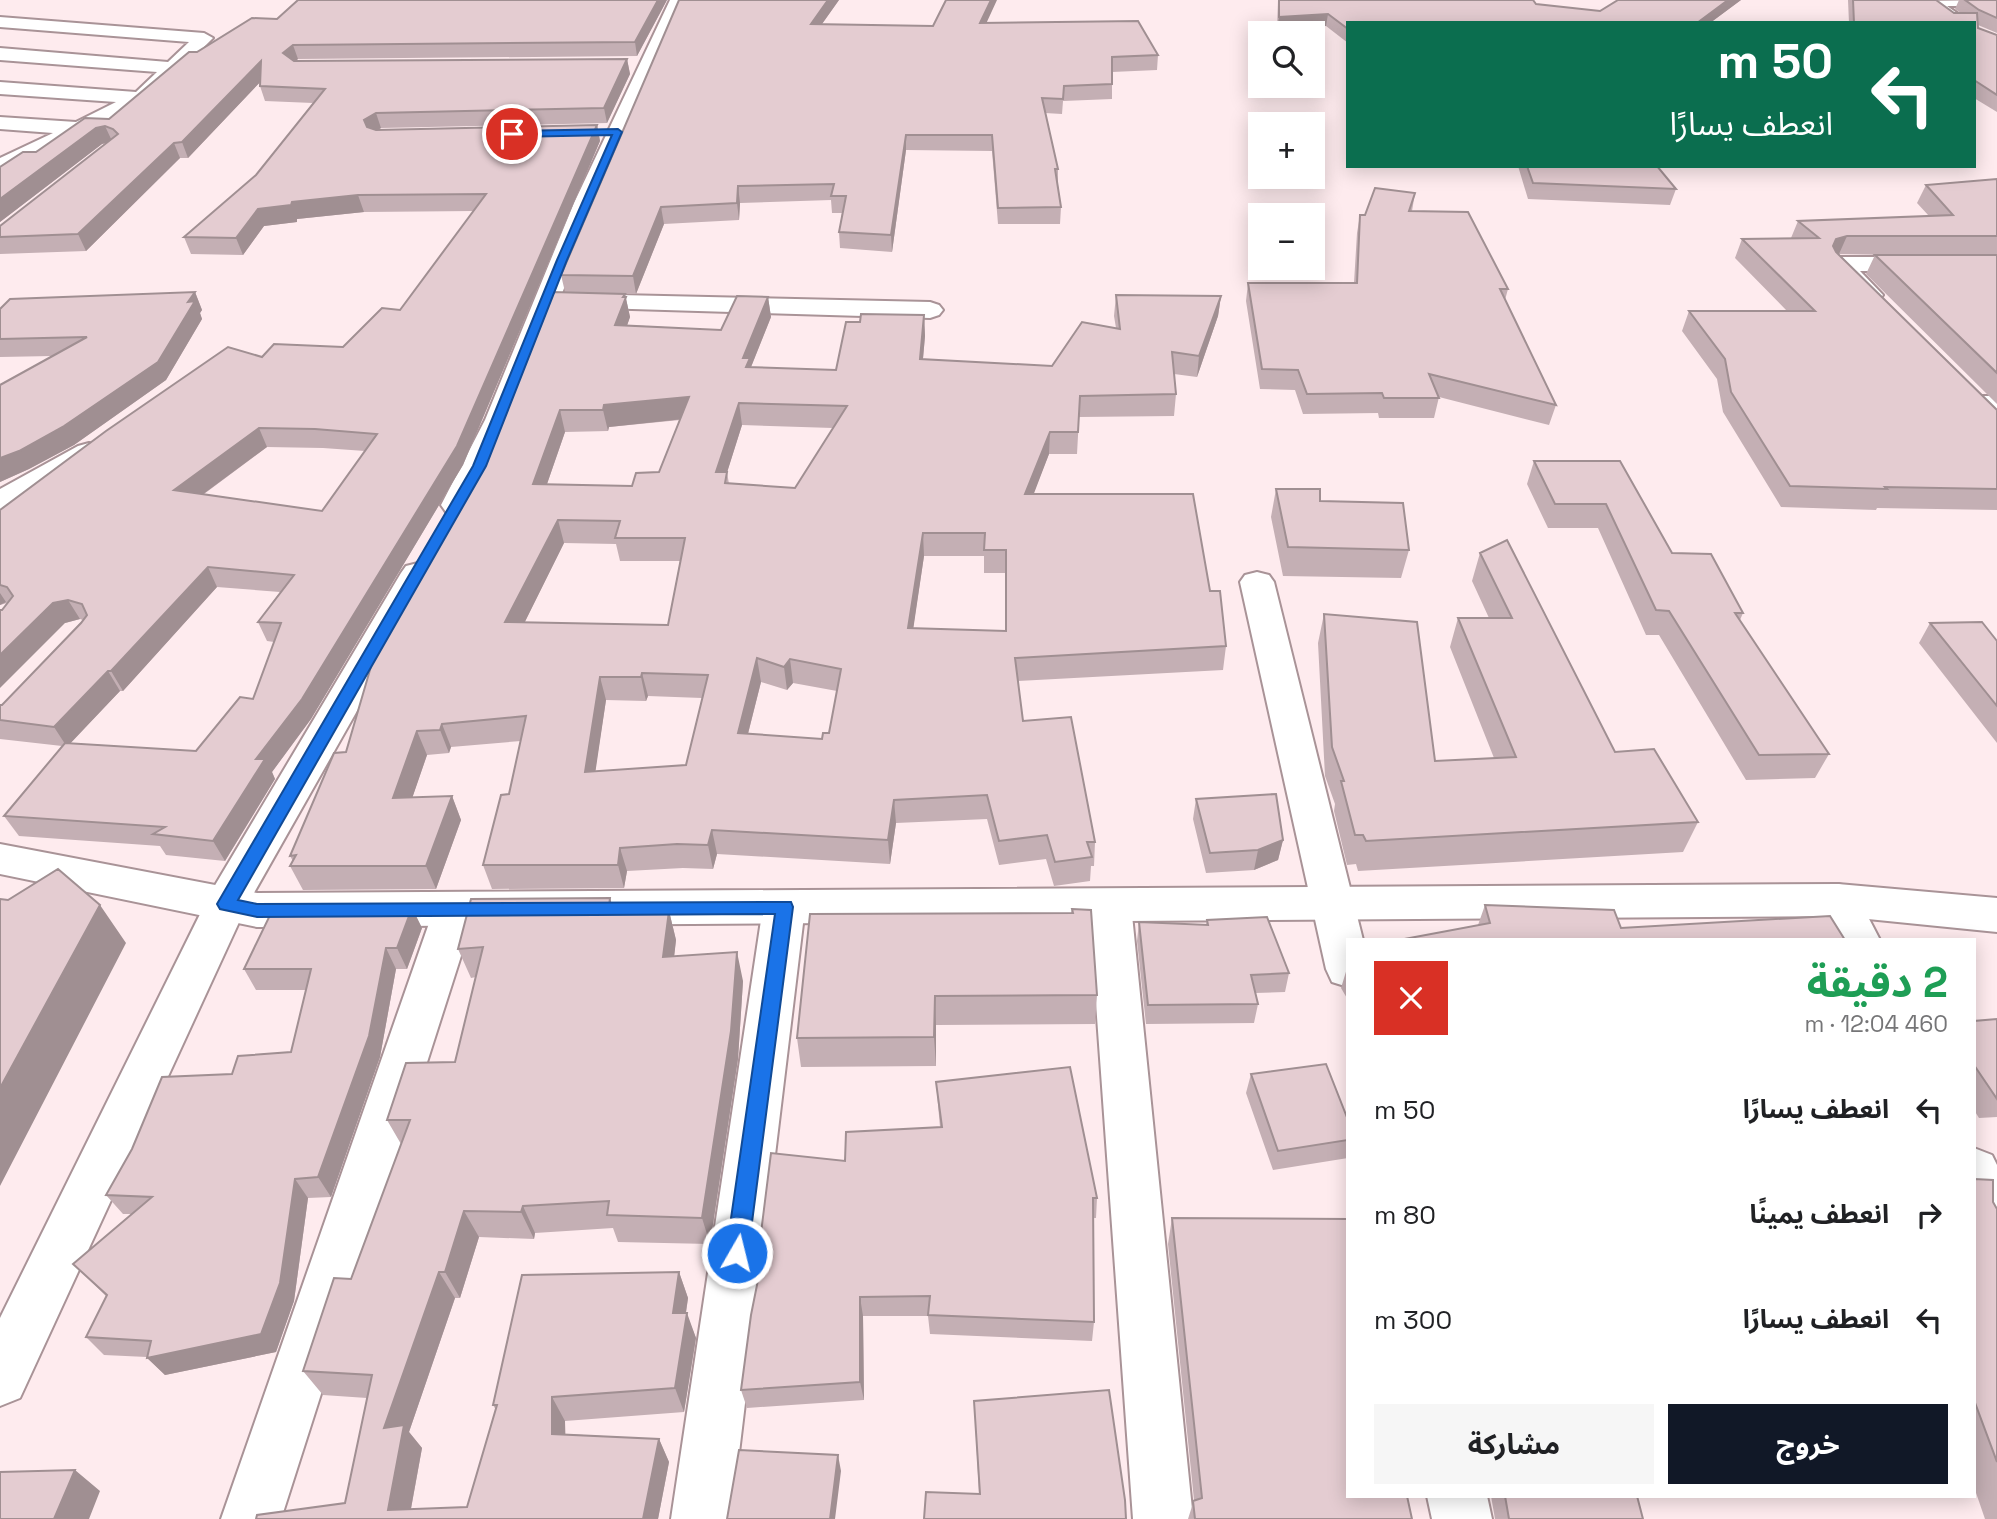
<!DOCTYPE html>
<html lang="ar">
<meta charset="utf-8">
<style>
:root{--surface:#fff;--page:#f6f6f6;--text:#202124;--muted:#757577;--accent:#111827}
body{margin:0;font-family:"Space Grotesk","Noto Sans Arabic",sans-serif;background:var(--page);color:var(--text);direction:rtl;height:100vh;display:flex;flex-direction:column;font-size:26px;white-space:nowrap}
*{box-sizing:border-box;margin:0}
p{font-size:23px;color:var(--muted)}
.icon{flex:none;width:38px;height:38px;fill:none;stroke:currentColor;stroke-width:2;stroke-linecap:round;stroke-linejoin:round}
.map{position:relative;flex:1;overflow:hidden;direction:ltr}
.drawer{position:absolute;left:1346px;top:938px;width:630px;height:560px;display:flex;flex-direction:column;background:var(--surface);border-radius:0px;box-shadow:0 4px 18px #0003;direction:rtl}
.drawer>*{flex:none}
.banner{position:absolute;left:1346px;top:21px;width:630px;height:147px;border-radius:0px;box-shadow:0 4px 18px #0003;direction:rtl;background:#0b6e4f;color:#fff;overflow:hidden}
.buttons{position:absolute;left:1248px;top:21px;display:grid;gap:14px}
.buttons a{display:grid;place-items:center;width:77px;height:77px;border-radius:0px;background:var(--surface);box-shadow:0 4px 18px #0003;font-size:35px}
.pin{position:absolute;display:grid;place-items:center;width:60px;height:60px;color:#fff;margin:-30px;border:4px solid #fff;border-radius:50%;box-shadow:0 2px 7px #0007}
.me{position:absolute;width:77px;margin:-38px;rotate:8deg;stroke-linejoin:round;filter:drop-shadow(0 0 5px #0008)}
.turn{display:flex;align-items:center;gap:24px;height:147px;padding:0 28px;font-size:32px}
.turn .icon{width:91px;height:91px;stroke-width:2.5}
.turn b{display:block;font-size:49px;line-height:60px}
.round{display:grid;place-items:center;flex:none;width:74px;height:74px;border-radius:0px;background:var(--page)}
.headline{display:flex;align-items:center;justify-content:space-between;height:119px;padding:0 28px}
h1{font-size:42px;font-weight:700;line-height:52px;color:#1e9e55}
.primary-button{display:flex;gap:14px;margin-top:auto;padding:14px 28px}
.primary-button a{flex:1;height:80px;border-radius:0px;background:var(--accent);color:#fff;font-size:28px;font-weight:700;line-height:80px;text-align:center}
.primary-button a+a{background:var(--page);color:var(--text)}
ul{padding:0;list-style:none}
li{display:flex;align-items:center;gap:21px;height:105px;padding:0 28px}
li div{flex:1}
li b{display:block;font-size:26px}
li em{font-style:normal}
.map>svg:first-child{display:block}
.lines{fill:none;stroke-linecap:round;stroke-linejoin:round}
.street-casing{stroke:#a99397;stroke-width:4}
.secondary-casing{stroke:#a99397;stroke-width:4}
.street{fill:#fff;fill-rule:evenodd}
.secondary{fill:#fff;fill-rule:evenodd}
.wall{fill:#c4afb4;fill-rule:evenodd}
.shaded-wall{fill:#a08f92}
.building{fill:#e4ccd1;stroke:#a08f92;stroke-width:2;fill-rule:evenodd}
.route{fill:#1a73e8;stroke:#114b97;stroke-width:2}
</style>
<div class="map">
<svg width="1997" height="1519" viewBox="0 0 1997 1519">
<rect width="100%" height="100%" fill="#feebee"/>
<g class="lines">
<defs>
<path id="street" d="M670,0H686L597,203L513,420L468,512L457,514L446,512L441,505L485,420L574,203Z
M1997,0V6H1947L1971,23H1950L1919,1Z
M0,17L204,33L213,38L148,102L0,172V158L53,133L0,129V117L76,122L116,102L0,94V82L136,92L157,72L0,60V48L168,62L189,42L0,27Z
M1839,257H1997V271H1860L1883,295L1879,300C1858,306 1838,280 1827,264L1830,259Z
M575,294L930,302L939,305L943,310L939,315L930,318L566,307L562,302L566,297Z
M1979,396H1997V414L1969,411L1965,405L1969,399Z
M89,443L100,446L104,452L100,458L11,509L0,511V489L78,446Z
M418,563L430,566L435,573L246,907L20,1398L0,1406V1318L211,892L401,573L406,566Z
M1257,572L1269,575L1274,582L1363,940H1348V987L1332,982L1326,969L1240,582L1245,575Z
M1838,884L1853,888L1880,940H1836L1817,900L1823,888Z
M1110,889L1125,893L1131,905L1193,1519H1133L1089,905L1095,893Z
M784,891L799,895L805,907L731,1519H671L763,907L769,895Z
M455,893L470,897L476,909L281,1519H221L434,909L440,897Z
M1974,1148L1992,1155L1997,1165V1241L1979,1234L1974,1224Z
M1427,1496H1487L1492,1519H1432Z"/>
<path id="secondary" d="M0,844L257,893L1838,884L1997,898V932L1838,916L257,927L0,874Z"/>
</defs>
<use href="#street" class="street-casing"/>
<use href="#secondary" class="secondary-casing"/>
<use href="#street" class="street"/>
<use href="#secondary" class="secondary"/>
</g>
<path class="wall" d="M667,0L637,56L298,59L295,61L627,59L630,74L607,123L381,128L378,130L597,125L600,141L463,465L311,719L272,772L275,779L225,861L166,855L160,846L19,836L4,816L62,746L0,739V705H2L83,620L80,619L65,623L2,610L7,603L0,605V510L262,357L343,347L400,310L474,211L364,212L297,219V222L264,226L243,255L191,254L184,237L256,175L313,103L265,101L260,86V82L188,158H180L86,251L0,254V226L108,143L102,144L0,222V167L109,119L197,52L277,19ZM267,447L323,448L365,451L322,511L204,494ZM217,587L280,592L258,622L267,641L274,642L253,699L196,751L70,743L120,691H123Z
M679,0H839L822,24L933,26L986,23L1158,55L1157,70L1112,72V99L1063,101L1062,114L1045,113L1058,169V185L1061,207L1060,224H998L992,151L906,150L892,252L840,248L839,232L842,213H832L831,200L740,203L739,220L664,224L636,294H625L630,317L627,325L721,330L768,297L771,317L751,367L836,370L860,322L924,315L925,336L923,359L1052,366L1116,328L1114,316L1116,295L1221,296L1218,316L1197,377L1174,374L1176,394L1174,416L1079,417L1077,454H1049L1033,494L1210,591L1226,646L1223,670L1018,681L1023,721L1095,842L1094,866H1091L1090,881L1054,886L1046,859L999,865L987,819L896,823L890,864L717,854L713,869L683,868L627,871L624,888L492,889L483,865L509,794L521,741L451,747L449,753L427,755L412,798L452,796L461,820L436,889L303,890L290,866L293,861L290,856L346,752L491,445L565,292L561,275ZM680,420L659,472L632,486L547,484L565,432L608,431L609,427ZM742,425L833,428L795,488L729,484L727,472ZM564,543L616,544L620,561H680L668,625L524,623ZM924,556H984V573H1006V631L913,628ZM761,682L787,690L793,683L837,691L829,733L822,739L748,734ZM648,696L702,698L686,765L595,771L606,700L646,701Z
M1278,0H1533L1536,4L1600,11L1618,0H1741L1710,23H1348V43L1326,26L1277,30Z
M1848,0H1936L1954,13H1961L1955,9L1959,0H1997V33L1978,25V28L1997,35V112L1974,98V23H1849Z
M1518,166H1657L1676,189L1670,205L1528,199Z
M1997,179V404L1866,274L1875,255H1894L1839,254L1997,410V510L1877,508L1876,510L1781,507L1723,412L1717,379L1682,331L1689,311H1787L1735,258L1742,239L1791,238L1798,221L1929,216L1917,203L1926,185Z
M1415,193L1412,211L1508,289L1505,300L1556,405L1549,425L1439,397L1434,418H1379L1378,413L1303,414L1295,390L1260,389L1246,301L1248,283H1354L1357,233L1360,215H1365Z
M195,292L202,310L200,313L202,319L166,380L74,445L29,469L0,482V385L52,356L0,357V309Z
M1534,461H1620L1672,553L1743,613L1740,620L1829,754L1815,778L1746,780L1659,635H1646L1598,528H1548L1527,484Z
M1276,489L1320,501L1409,550L1401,578L1283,576L1271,517Z
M1480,553L1615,752L1698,822L1683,852L1358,871L1356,864L1347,865L1334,811L1335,804L1325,776L1318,643L1324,614L1435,761L1494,758L1450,647L1458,618H1489L1472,581Z
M1930,623L1997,641V743L1919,643Z
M1196,799L1283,840L1278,860L1254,870L1206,873L1193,819Z
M1485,905L1621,928L1478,925Z
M412,908L422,928L407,969H396L380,1057L331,1197L308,1198L294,1301L276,1352L165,1375L147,1357L104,1355L86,1337L107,1297L73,1264L131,1214H123L106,1195L232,1074L291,1052L306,990H256L244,969Z
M1072,909L1097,995L1095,1024L936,1025V1066L801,1067L797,1038L1071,913Z
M669,911L676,940L674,956L743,981L738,1059L710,1244L618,1242L613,1228L535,1233L534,1239L479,1237L460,1298H455L409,1432L422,1448L411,1509L467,1507L496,1410L493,1405L679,1272L688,1298L686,1313L696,1338L684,1412L565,1421V1434L659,1439L669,1462L658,1519H256L345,1503L367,1398L323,1395L303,1371L351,1279L401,1144L387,1120L455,1062L476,977L471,978L458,949L615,914Z
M1207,920L1289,973L1285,992L1255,993L1258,1004L1254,1023L1146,1024L1137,941L1139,922L1206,925Z
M1348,965V1000L1341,988Z
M1997,1019V1117L1979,1118L1974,1110V1021Z
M1251,1074L1348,1120V1158L1273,1170L1246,1093Z
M936,1082L1097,1198L1096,1218H1093L1094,1322L1092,1341L930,1334L928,1316H863L864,1400L747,1408L741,1390L763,1254L760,1241L845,1161L940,1127Z
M1974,1179L1993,1202L1997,1209V1519H1985L1974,1487Z
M1172,1218L1348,1496L1412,1519H1188L1194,1500L1168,1244Z
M974,1401L1125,1500L979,1494Z
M1491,1496H1637L1643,1519H1495Z"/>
<path class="shaded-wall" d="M658,0H667L637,56L635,42Z
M828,0H839L812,38L811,24Z
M991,0H997L980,37V23Z
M1728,0H1741L1710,23H1697Z
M1328,14L1326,26L1277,30L1279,17Z
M293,45L298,59L288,68L283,53Z
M627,59L630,74L607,123L604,108Z
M261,61L266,76L188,158L182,142Z
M376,113L381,128L369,135L364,120Z
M597,125L600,141L463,465L311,719L272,772L275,779L225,861L213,841L256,759Z
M105,126L112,141L102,144L0,222V199L96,128Z
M906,135V150L892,252L891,235Z
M174,143L180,158L86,251L78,234Z
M738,186L740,203L739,220L737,203Z
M358,195L364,212L297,219V222L264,226L243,255L236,238L258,209L292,202Z
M661,207L664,224L636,294L633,276Z
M1847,236L1839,254L1828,258L1836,239Z
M195,292L202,310L200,313L202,319L166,380L74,445L29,469L0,482V458L188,302Z
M625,294L630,317L620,346L615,325Z
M1221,296L1218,316L1197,377L1199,356Z
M768,297L771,317L751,367L749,389L743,358Z
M924,315L925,336L921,380L920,359Z
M689,397L693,418L609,427L608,431L603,410L604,405Z
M739,403L742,425L720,495L716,472Z
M560,410L565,432L539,507L533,484Z
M259,428L267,447L183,509L174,490Z
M1050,432L1049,454L1025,517V494Z
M558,520L564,543L513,646L505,622Z
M923,533L924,556L910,651L908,628Z
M208,567L217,587L123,691L111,671Z
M0,593L6,602L0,605Z
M68,600L80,619L65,623L0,688V655L53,603Z
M757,658L761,682L742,757L738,733Z
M790,659L793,683L787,690L784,667Z
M108,671L120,691L67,747L54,727Z
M642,673L648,696L646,701L641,677Z
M600,677L606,700L592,795L585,772Z
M442,724L451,747L449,753L440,730Z
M417,731L427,755L404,822L393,798Z
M452,796L461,820L436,889L426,866Z
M894,800L896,823L890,864L888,840Z
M712,830L717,854L713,869L708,845Z
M1283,840L1278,860L1254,870L1258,850Z
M620,848L627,871L624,888L618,865Z
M610,898L619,927L608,914Z
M100,905L126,943L0,1186V1088Z
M412,908L422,928L407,969L397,948Z
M669,911L676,940L671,985L663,957Z
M386,948L396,969L380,1057L331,1197L318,1177Z
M737,952L743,981L738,1059L710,1244L702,1218Z
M935,996L936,1025V1066L934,1037Z
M295,1179L308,1198L294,1301L276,1352L165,1375L147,1358Z
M523,1206L535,1233L534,1239L521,1212Z
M464,1211L479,1237L460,1298L445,1272Z
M439,1272L455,1298L409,1432L422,1448L409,1519L388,1510L384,1428Z
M679,1272L688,1298L682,1338L673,1313Z
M860,1297L863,1316L864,1400L860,1382Z
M687,1313L696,1338L684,1412L675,1388Z
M552,1397L565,1421L566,1457L552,1434Z
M659,1439L669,1462L658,1519H643Z
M838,1455L841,1471L835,1519H830Z
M75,1470L100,1491L89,1519H54Z"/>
<path class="building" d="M298,0H658L635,42L293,45L283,53L294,61L627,59L604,108L376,113L364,120L367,127L376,130L597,125L457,446L302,699L256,759H265L213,841L153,834L165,827L4,816L65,743L196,751L240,697L253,699L281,623L258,622L294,575L208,567L111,671H108L54,727L0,720V705H2L81,623L87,615L82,604L68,600L53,603L0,655V610H2L13,596L7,587L0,585V510L106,431L228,347L262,357L274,344L343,347L382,308L400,310L486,194L358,195L292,202L291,205L258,209L236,238L184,237L256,175L325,89L260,86L261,61L182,142L174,143L78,234L0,237V226L118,134L113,129L105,126L96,128L0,199V167L23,152H36L85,118L109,119L189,52H197L252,18L277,19ZM259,428L315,429L377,434L322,511L174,490Z
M679,0H828L811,24L933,26L946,0H991L980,23L1138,21L1158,55L1112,57V84L1064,86L1063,99L1042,98L1058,169H1055L1061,207L998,208L992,135H906L891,235L839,232L846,196H831L834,184L738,186L737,203L661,207L633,276L561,275Z
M1279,0H1533L1536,4L1600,11L1618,0H1728L1697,23H1348V29L1328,14L1279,17Z
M1853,0H1936L1954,13H1977L1978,28L1997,35V95L1974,80V23H1854Z
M1965,0H1997V18L1979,10Z
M1527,166H1657L1676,189L1533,183Z
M1997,179V236H1847L1836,239L1833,246L1836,252L1997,410V489L1885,487L1887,489L1790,486L1731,392L1725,359L1689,311H1815L1742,239L1819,238L1798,221L1953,215L1926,185Z
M1375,188L1415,193L1409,211L1468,212L1508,289H1500L1556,405L1429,374L1439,398H1384L1382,393L1307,394L1298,370L1262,369L1248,283H1357L1360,215H1365Z
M1875,255H1997V373Z
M195,292L188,302L195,301L158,362L64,426L19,451L0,458V385L87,337L0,339V309L10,299Z
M552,292L625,294L623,297H626L615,325L721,330L737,296L768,297L743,358H750L746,367L836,370L846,322H860L861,314L924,315L920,359L1052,366L1082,322L1120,329L1116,295L1221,296L1199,356L1172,352L1176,394L1080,396L1078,432H1050L1025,494H1193L1210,591H1220L1226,646L1015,658L1023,721L1071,717L1095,842H1087L1092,857L1055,862L1047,835L999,841L987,795L894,800L888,840L712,830L708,845L677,844L620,848L618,865H483L501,795L509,794L526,716L442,724L440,730L417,731L393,798L452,796L426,866H290L296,855L290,856L334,753L346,752L372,663L395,610L491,445ZM689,397L659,472L636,473L632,486L533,484L560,410H603L604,405ZM739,403L847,406L795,488L725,483L727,472H716ZM558,520L620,521L615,538H685L668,625L505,622ZM923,533H985L984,550H1006V631L908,628ZM757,658L784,667L790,659L841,669L829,733H823L822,739L738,733ZM642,673L708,675L686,765L585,772L600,677H641Z
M1534,461H1620L1672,553L1711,554L1743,613H1735L1829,754L1759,755L1669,611L1656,610L1606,504H1555Z
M1276,489H1320V501L1403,503L1409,550L1288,547Z
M1507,540L1615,752L1654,749L1698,822L1366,841L1363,835H1355L1341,781H1344L1332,747L1324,614L1417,622L1435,761L1516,757L1458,618H1512L1480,553Z
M1982,622L1997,641V706L1930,623Z
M1276,794L1283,840L1258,850L1210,853L1196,799Z
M58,869L100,905L0,1088V899L8,900Z
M610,898L608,914L669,911L663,957L737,952L731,1031L702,1218L607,1215L609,1201L523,1206L521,1212L464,1211L445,1272H439L384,1428L404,1425L388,1510L467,1507L497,1405H493L522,1275L679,1272L673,1313H687L675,1388L552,1397V1434L659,1439L643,1519H256L257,1515L345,1503L372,1375L303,1371L334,1278L351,1279L410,1120H387L406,1063L455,1062L483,947L458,949L471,899Z
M1485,905L1614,910L1621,928L1830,916L1845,940H1399L1490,923Z
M412,908L397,948H386L369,1036L318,1177L295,1179L280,1283L261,1334L147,1358L151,1341L86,1337L107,1295L73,1264L152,1197L106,1195L132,1149L162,1077L232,1074L238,1056L291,1052L311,969H244L273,909Z
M1072,909L1091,910L1097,995L935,996L934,1037L797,1038L810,914L1073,913Z
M1267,917L1289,973L1251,975L1258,1004L1148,1005L1139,922L1208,925L1207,920Z
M1997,1019V1099L1974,1065V1021Z
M1326,1064L1348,1120V1140L1278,1151L1251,1074Z
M1070,1067L1097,1198H1093L1094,1322L928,1315L930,1296L860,1297V1382L741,1390L751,1315L766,1240L760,1241L771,1153L845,1161L846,1132L942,1127L936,1082Z
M1974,1179L1993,1180V1202L1997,1209V1462L1974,1400Z
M1172,1218L1348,1219V1496H1407L1412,1519H1195L1193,1501L1202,1498Z
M1109,1390L1125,1500L1126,1519H924L926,1492L980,1494L974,1401Z
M739,1450L838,1455L830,1519H727Z
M75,1470L54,1519H0V1472Z
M1505,1496H1637L1643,1519H1509Z"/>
<path class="route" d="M618,129L622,132L567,260L486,466L238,900L257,904L791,902L793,907L748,1253L745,1260L737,1263L730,1260L726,1253L775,914L257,917L220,909L217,904L473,466L557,260L612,135L512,137L508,134L512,131Z"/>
</svg>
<div class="buttons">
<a><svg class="icon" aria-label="search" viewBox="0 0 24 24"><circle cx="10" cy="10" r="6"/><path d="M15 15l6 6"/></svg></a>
<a>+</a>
<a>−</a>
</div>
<div class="pin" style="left:512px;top:134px;background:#d93025"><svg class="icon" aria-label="arrive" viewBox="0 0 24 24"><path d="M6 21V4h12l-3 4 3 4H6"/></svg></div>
<svg class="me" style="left:737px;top:1253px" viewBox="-20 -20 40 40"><circle r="17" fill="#1a73e8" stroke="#fff" stroke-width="3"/><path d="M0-11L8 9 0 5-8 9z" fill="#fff"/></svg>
<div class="banner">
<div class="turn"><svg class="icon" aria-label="left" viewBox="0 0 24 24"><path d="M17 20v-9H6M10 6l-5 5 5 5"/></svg><div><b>50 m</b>انعطف يسارًا</div></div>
</div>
<section class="drawer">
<div class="headline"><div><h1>2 دقيقة</h1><p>460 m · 12:04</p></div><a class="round" style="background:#d93025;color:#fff"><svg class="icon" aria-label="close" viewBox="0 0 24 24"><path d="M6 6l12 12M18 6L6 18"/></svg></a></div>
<ul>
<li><svg class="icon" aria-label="left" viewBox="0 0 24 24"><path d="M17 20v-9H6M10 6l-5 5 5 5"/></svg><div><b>انعطف يسارًا</b></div><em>50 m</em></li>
<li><svg class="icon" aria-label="right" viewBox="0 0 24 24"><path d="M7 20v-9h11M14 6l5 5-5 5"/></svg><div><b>انعطف يمينًا</b></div><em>80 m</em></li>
<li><svg class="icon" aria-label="left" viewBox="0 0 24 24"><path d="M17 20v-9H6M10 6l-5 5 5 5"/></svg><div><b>انعطف يسارًا</b></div><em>300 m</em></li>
</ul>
<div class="primary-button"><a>خروج</a><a>مشاركة</a></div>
</section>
</div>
